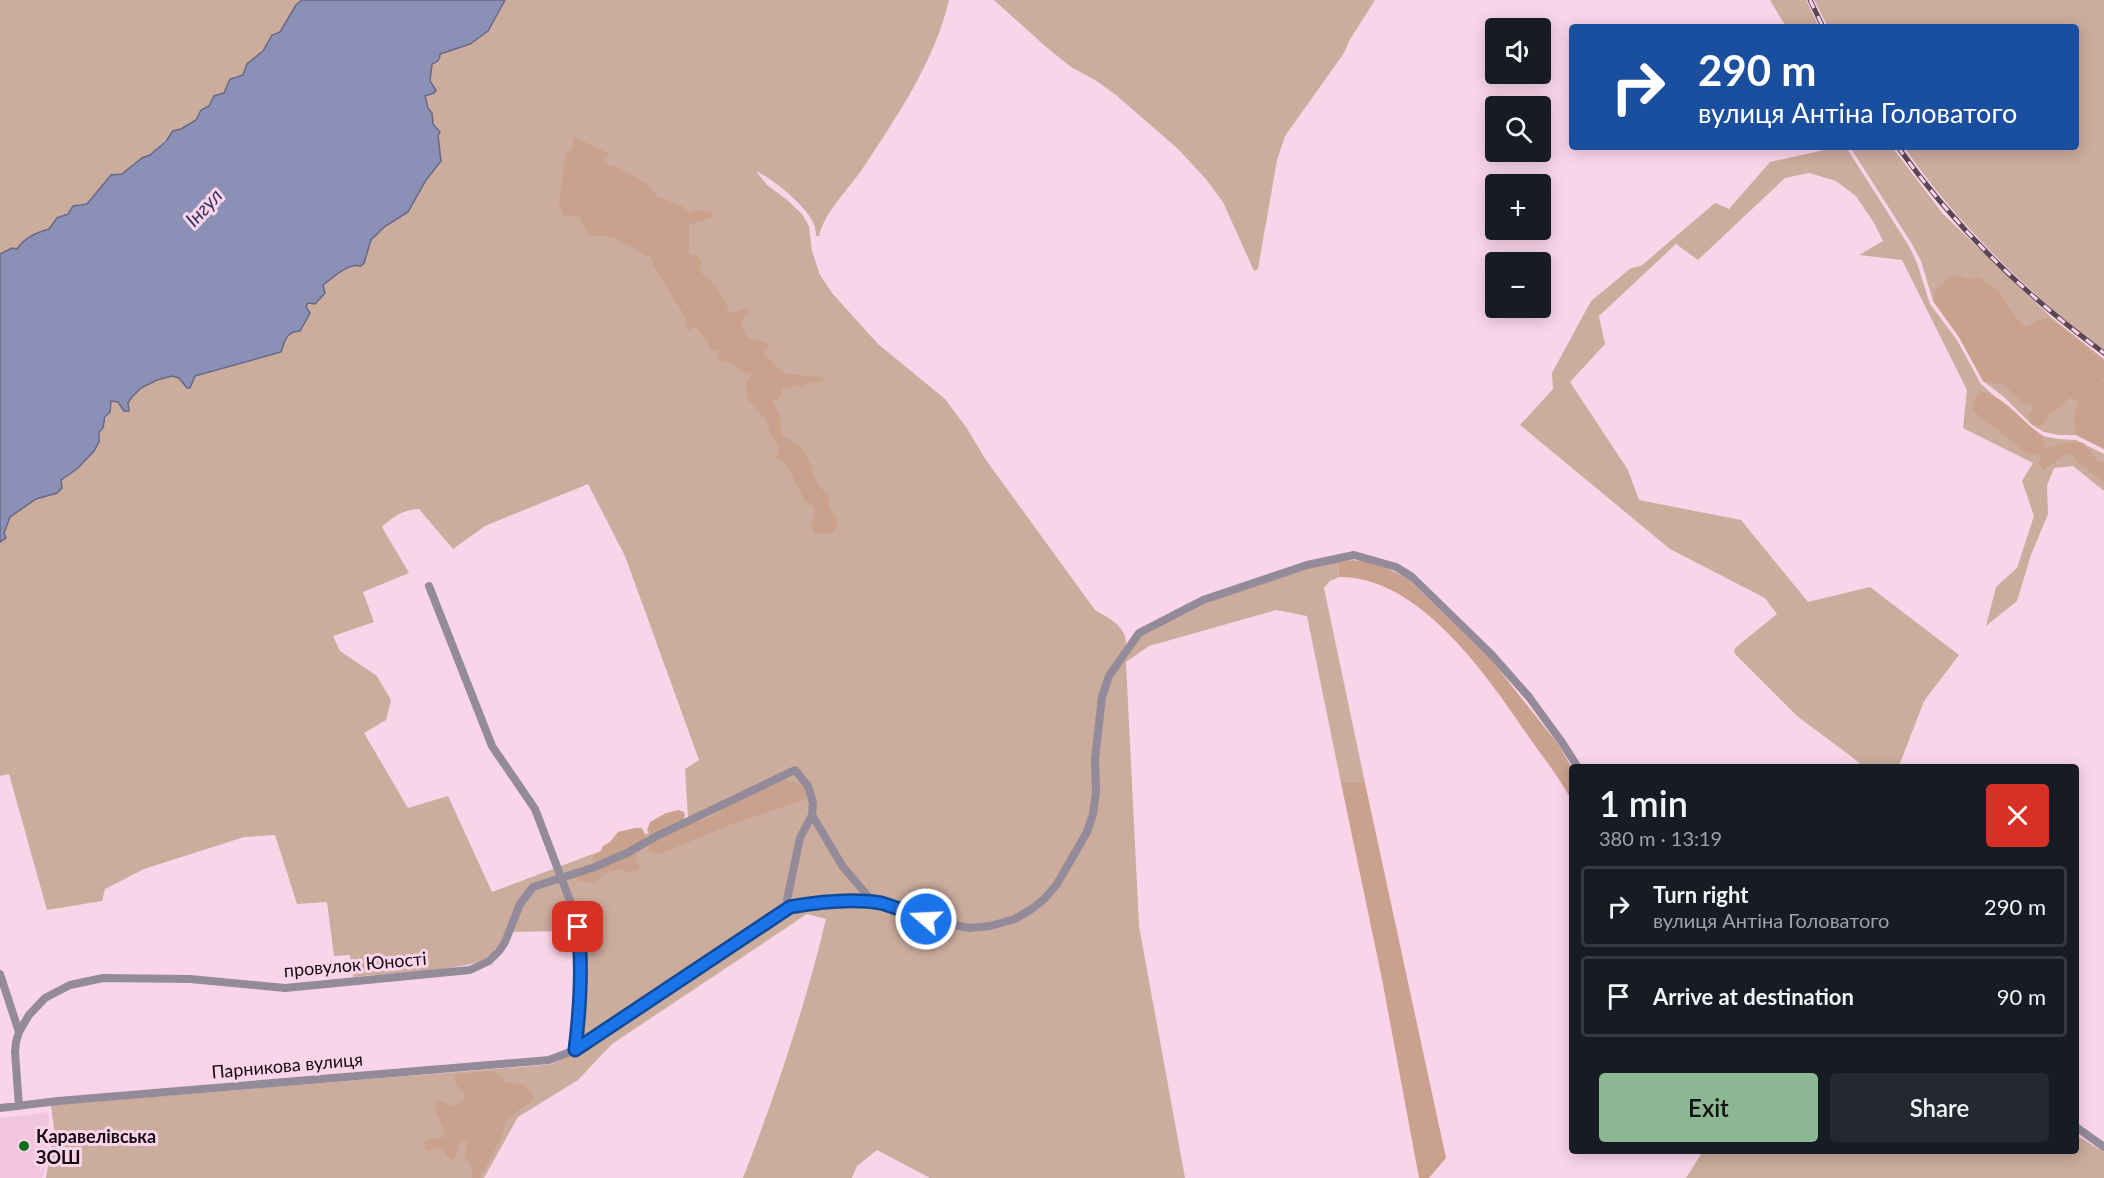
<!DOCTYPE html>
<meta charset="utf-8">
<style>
:root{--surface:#171b24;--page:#242831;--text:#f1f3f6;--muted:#9ea1a6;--line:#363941;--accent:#8cb793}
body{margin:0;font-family:Lato,sans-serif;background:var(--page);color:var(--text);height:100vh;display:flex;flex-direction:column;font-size:22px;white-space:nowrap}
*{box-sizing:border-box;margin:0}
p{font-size:20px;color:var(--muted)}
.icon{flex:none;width:33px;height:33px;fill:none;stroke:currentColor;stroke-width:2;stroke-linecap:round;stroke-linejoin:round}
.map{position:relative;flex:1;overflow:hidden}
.sheet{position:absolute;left:1569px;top:764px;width:510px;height:390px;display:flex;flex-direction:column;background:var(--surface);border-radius:6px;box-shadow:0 3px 15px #0003}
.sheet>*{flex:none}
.guide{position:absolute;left:1569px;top:24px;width:510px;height:126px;border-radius:6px;box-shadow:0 3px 15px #0003;background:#1a4fa0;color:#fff;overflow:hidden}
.fabs{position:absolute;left:1485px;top:18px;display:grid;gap:12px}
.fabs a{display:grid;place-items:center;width:66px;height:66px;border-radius:6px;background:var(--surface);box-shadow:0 3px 15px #0003;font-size:30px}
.pin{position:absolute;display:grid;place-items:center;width:51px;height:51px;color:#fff;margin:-26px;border-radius:12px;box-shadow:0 3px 9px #0006}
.me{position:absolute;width:66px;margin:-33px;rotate:289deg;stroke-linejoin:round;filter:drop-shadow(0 0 4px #0008)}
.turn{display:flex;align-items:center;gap:21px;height:126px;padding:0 30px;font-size:27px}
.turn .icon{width:78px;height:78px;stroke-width:2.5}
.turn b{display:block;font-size:42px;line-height:51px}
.round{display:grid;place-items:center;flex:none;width:63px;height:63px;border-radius:6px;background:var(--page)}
.overview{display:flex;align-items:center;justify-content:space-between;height:102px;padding:0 30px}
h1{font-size:36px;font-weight:600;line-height:45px}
.action{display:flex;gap:12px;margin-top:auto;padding:12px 30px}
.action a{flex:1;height:69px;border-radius:6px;background:var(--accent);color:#111;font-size:24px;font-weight:600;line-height:69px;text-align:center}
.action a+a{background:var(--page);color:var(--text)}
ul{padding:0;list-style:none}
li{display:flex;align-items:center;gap:18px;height:81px;margin:0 12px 9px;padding:0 18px;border:3px solid var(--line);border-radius:6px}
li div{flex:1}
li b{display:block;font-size:22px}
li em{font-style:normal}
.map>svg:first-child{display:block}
.built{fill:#f1c5de}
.green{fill:#cbac9d;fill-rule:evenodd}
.forest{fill:#caa18d}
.water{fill:#8b90b6;stroke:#686885;stroke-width:1.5}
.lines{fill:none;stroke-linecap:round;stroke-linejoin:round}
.street{stroke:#938a9a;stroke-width:8}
.rail-casing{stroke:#5b4752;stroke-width:5}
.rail{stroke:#fad5ea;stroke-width:3;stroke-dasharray:9;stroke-linecap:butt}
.route-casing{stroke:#114b97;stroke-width:15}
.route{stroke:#1a73e8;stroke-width:10}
.poi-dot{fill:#106e1b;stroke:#fad5ea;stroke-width:2}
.labels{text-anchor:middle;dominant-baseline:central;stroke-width:6;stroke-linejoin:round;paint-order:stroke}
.street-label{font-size:18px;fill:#170b12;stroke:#fad5ea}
.poi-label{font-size:18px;font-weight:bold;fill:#170b12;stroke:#fad5ea;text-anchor:start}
.water-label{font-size:20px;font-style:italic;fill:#323466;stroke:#fad5ea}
</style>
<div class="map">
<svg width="2104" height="1178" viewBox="0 0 2104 1178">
<rect width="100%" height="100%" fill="#fad5ea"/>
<path class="built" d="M48,1112L49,1121L45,1172L42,1178H0V1118Z"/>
<path class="green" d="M0,0H302L296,5L280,32L274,33L263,51L247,64L243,75L235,76L229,81L224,93L212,99L209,106L201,110L194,122L170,135L150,155L142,158L121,174H117L86,204H78C68,214 58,217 49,229C38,232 24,238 17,249L12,248L0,254Z
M505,0H949C934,63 896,118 861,171C847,191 824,213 819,236H816C816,231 815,226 813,222C804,204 773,179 756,171L767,185L786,199L802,214L809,226L812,251L820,275L832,293L878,344L945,399L966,427L986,460L1095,610C1105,616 1118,622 1123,632C1134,651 1111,666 1105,681C1102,689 1100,698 1099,707C1097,725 1094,743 1093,761C1093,778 1094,794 1091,811C1087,831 1077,848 1066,864C1059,875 1052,888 1043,898C1020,920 985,928 954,924C930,921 908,909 885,902C861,896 832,900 808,901L810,908L837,904L878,905L926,922L949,928L969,931L990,929L1016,921L1035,910L1047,900L1057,886L1089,833L1095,816L1098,792L1097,759L1103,697L1110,677L1140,634L1204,602L1308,567L1338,562L1339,577L1330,581L1324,588L1365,783H1341L1307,616L1276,610L1149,646L1126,662L1139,926L1185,1178H930L877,1150L857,1166L852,1178H743C776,1093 805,1007 826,919L807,914L612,1044L578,1080L518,1117L484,1178H46L54,1129L51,1105L533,1066L552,1064L571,1055L575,966L570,931L506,932C501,941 495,951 486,958C468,971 380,974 353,977L350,955L334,956L327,902L297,904L275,835L244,837L144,869L105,889L102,901L47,910L9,774L0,776V542L6,538L4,534L10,517L36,499L57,492L62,488L61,480C76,469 101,453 99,432C105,428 104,419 110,412L111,401L118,402L124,411H129L128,403L131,398L141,388L157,380L172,376L179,378L187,388H190L195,376L281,352C285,339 286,332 300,331L310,313L306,307L308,303L315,304L324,293L323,285C334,277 346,263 361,266L364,263L371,240L384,227L408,212L426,180L441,161L438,136L440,132L433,124L432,113L428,108L425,96L434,93L436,90L430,81L432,64L437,63L440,59V54L470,44L488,31ZM588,484L625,556L699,760L685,769L688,818L492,892L448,796L408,808L364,733L386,720L391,700L377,676L340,651L333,636L374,622L363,592L409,573L382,527C394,516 402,510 419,509L453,549L485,526Z
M994,0H1375L1349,41L1344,53L1285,136L1277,160L1258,269L1254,271L1223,202L1205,178L1177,148L1116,95L1095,80L1071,67L1045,46Z
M1770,0H1806L1819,27H1786Z
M1814,0H2104V350C2030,295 1956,223 1904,147H2076V27H1828Z
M1828,147H1846L1909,246L1917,263L1930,304L1957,340L1981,384L2031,429L2043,436L2059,439L2076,440L2104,454V491L2073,466L2054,468L2047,486L2048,514L2031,555L2017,601L1986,626L1996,587L2017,568L2034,516L2022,481L2033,463L1963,428L1967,390L1902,260L1859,255L1883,241L1874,223L1856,196L1836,181L1809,173L1785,178L1698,260L1676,244L1599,316L1605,344L1570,382L1628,470L1639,500L1741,520L1808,602L1870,587L1959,655L1924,701L1899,766H1862L1856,760L1797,716L1737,656L1734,652L1735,648L1777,614L1765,598L1670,549L1520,425L1553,389L1552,373L1591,301L1631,268L1641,266L1715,203L1729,209L1770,162L1820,151Z
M1850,147H1892L1943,214L2052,318L2104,359V449L2076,435H2059L2044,432L2032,425L2004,397L1983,381L1959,337L1933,301L1921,261L1912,244Z
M2076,1135L2104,1152V1178H1686L1703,1151L2076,1150Z"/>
<path class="forest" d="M574,137L607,153L609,155L603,157V161L607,165H614L648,185L657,196L683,207L690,213L694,210L709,211L715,216L703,221L689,224V254L696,255L702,262L699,271C712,280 726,297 729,313L738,312L745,308L750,310L741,321L747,338L762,341L770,346L762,351L764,356C772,359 772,364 778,369C788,377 809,375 821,377L824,380L804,385L801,388L796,385L782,389V394L778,400L770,399L780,414L781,435C789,439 800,446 805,453C815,469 811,484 830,495L828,505L838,521L833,534L822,533L814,534L812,521L815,510L813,506L805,501L786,463L777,458L779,447L771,436L766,420L747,398L746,382L752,373H745L732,363L717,361L719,350L711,351L708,341L695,327L689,330L686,329L685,316L655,269L650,254L645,256C636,250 626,243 616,239C598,231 588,245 580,217L565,216L559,205L566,151H572Z
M1956,275L1967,279L1980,277L2002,296L2015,317L2024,327L2048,317L2104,361V378L2101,380L2104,382V449L2076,435L2074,416L2078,401L2070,398L2050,414L2041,425H2032L2029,417L2033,407L2030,403L2025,405L2004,385L1983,381L1959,337L1933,301L1934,292L1948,278Z
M1983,392C2007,398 2023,423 2043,436L2045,448L2073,442L2083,443L2097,460L2104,463V482L2075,460L2072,453L2065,455L2044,470L2039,464L2042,453L2030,455L1973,411V400Z
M1353,560C1374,562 1391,569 1409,580L1488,656L1558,744L1572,768V801C1561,780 1545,760 1531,740C1490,680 1421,576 1339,577L1338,562Z
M785,780L804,785L808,798L727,826L662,853L657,854L649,850L650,842L666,833L713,816L731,803Z
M1341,783H1365L1446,1158L1429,1178H1419L1382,979Z
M679,810L684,812L685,815L683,821L650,835L647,830L650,822L666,813Z
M635,828H641L644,831L645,837L643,840C631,848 608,861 594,861L593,856L600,852L603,846L610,842L618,832Z
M635,851L637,855L635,861L639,865L638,870L627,873L620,869L606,873L593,884L577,880L579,875Z
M493,1071L507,1083L523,1084L531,1091L533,1098L530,1103L516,1112L507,1120L500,1140L480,1178H472C474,1168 470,1164 464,1157L468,1144L467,1140L460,1141C457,1148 459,1158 451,1160L443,1150L437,1148L427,1151L425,1143L429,1139L445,1137C445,1124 433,1115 436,1101C449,1100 448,1112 465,1099V1093L456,1085L454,1076L457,1074Z"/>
<path class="water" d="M302,0H505L488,31L470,44L440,54C440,60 438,62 432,64L430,81L436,90L434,93L425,96L428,108L432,113L433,124L440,132L438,136L441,161L426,180L408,212L384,227L371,240L364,263L361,266C347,263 334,277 323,285L325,293L315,304L308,303L306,307L310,313L300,331C286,332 285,340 281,352L195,376L190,388H187L179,378L172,376L157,380L141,388L131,398L128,403L129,411H124L118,402L111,401L110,412L105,417L103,428L99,432V442L94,451L77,469L61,480L62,488L57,493L36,499L10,517L4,533L6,538L0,542V254L12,248L17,249C24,238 38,232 49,229L57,218L68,214L73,206L87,204L111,175L122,174L142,158L150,155L166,141L173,131L181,129L196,120L201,110L209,106L214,96L224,93L230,79L243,75L247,64L263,51L272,35L280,32L296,5Z"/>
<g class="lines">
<path class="street" d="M429,586L492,746L535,809L572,906L578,927L580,946V1012L575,1050
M812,815L843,867L873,902
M0,974L19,1032
M19,1106L15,1052L16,1042L19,1032L29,1015L45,998L70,985L103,978L190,979L285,988L470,970L489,961L499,951L505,942L520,904L533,887L592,868L627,853L657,836L795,770L808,786L813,803L812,815L800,838L787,900L790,907
M0,1108L58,1101L549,1060L575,1050L592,1040L649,999L790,907L837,902L877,903L926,919L969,928L990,926L1015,919L1033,908L1045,898L1057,884L1087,832L1093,814L1096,792L1095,759L1102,697L1109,676L1139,633L1203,600L1307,565L1354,555L1396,567L1412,577L1490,653L1529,697L1561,741L1577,766
M2076,1127L2104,1147"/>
<defs>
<path id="rail" d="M1810,0L1823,27
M1898,147C1954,226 2026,296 2104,353"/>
</defs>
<use href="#rail" class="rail-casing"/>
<use href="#rail" class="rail"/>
</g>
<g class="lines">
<defs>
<path id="route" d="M578,927C583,968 580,1009 575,1050L790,907C818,902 852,898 881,903C896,907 911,914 926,919"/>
</defs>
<use href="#route" class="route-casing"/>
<use href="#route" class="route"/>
</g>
<circle class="poi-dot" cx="24" cy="1146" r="6"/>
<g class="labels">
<g class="street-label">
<text transform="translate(355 964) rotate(-5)">провулок Юності</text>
<text transform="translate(287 1065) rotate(-5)">Парникова вулиця</text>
</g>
<g class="poi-label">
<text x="36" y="1136">Каравелівська<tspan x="36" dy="21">ЗОШ</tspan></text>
</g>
<g class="water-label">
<text transform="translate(203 207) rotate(-47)">Інгул</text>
</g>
</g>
</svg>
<div class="fabs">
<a><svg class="icon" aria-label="sound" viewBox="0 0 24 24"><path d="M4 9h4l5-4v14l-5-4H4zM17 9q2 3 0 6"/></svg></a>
<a><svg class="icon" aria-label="search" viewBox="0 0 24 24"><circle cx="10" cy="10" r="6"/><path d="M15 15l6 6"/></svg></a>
<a>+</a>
<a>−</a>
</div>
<div class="pin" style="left:578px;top:927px;background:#d93025"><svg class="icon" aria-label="arrive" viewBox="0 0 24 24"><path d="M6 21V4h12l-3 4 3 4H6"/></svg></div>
<svg class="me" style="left:926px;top:919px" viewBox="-20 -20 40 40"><circle r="17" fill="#1a73e8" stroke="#fff" stroke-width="3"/><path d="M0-11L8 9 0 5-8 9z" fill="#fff"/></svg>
<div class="guide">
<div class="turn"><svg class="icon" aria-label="right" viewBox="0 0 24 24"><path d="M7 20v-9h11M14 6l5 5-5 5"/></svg><div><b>290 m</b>вулиця Антіна Головатого</div></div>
</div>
<section class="sheet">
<div class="overview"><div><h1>1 min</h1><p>380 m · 13:19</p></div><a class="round" style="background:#d93025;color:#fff"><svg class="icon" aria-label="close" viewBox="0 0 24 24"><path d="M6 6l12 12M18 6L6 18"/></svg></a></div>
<ul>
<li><svg class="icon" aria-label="right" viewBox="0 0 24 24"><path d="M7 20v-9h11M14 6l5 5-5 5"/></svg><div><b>Turn right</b><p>вулиця Антіна Головатого</p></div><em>290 m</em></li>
<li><svg class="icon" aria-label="arrive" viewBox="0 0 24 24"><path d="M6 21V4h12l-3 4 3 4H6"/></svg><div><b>Arrive at destination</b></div><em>90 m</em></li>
</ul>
<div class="action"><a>Exit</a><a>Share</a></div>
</section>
</div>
